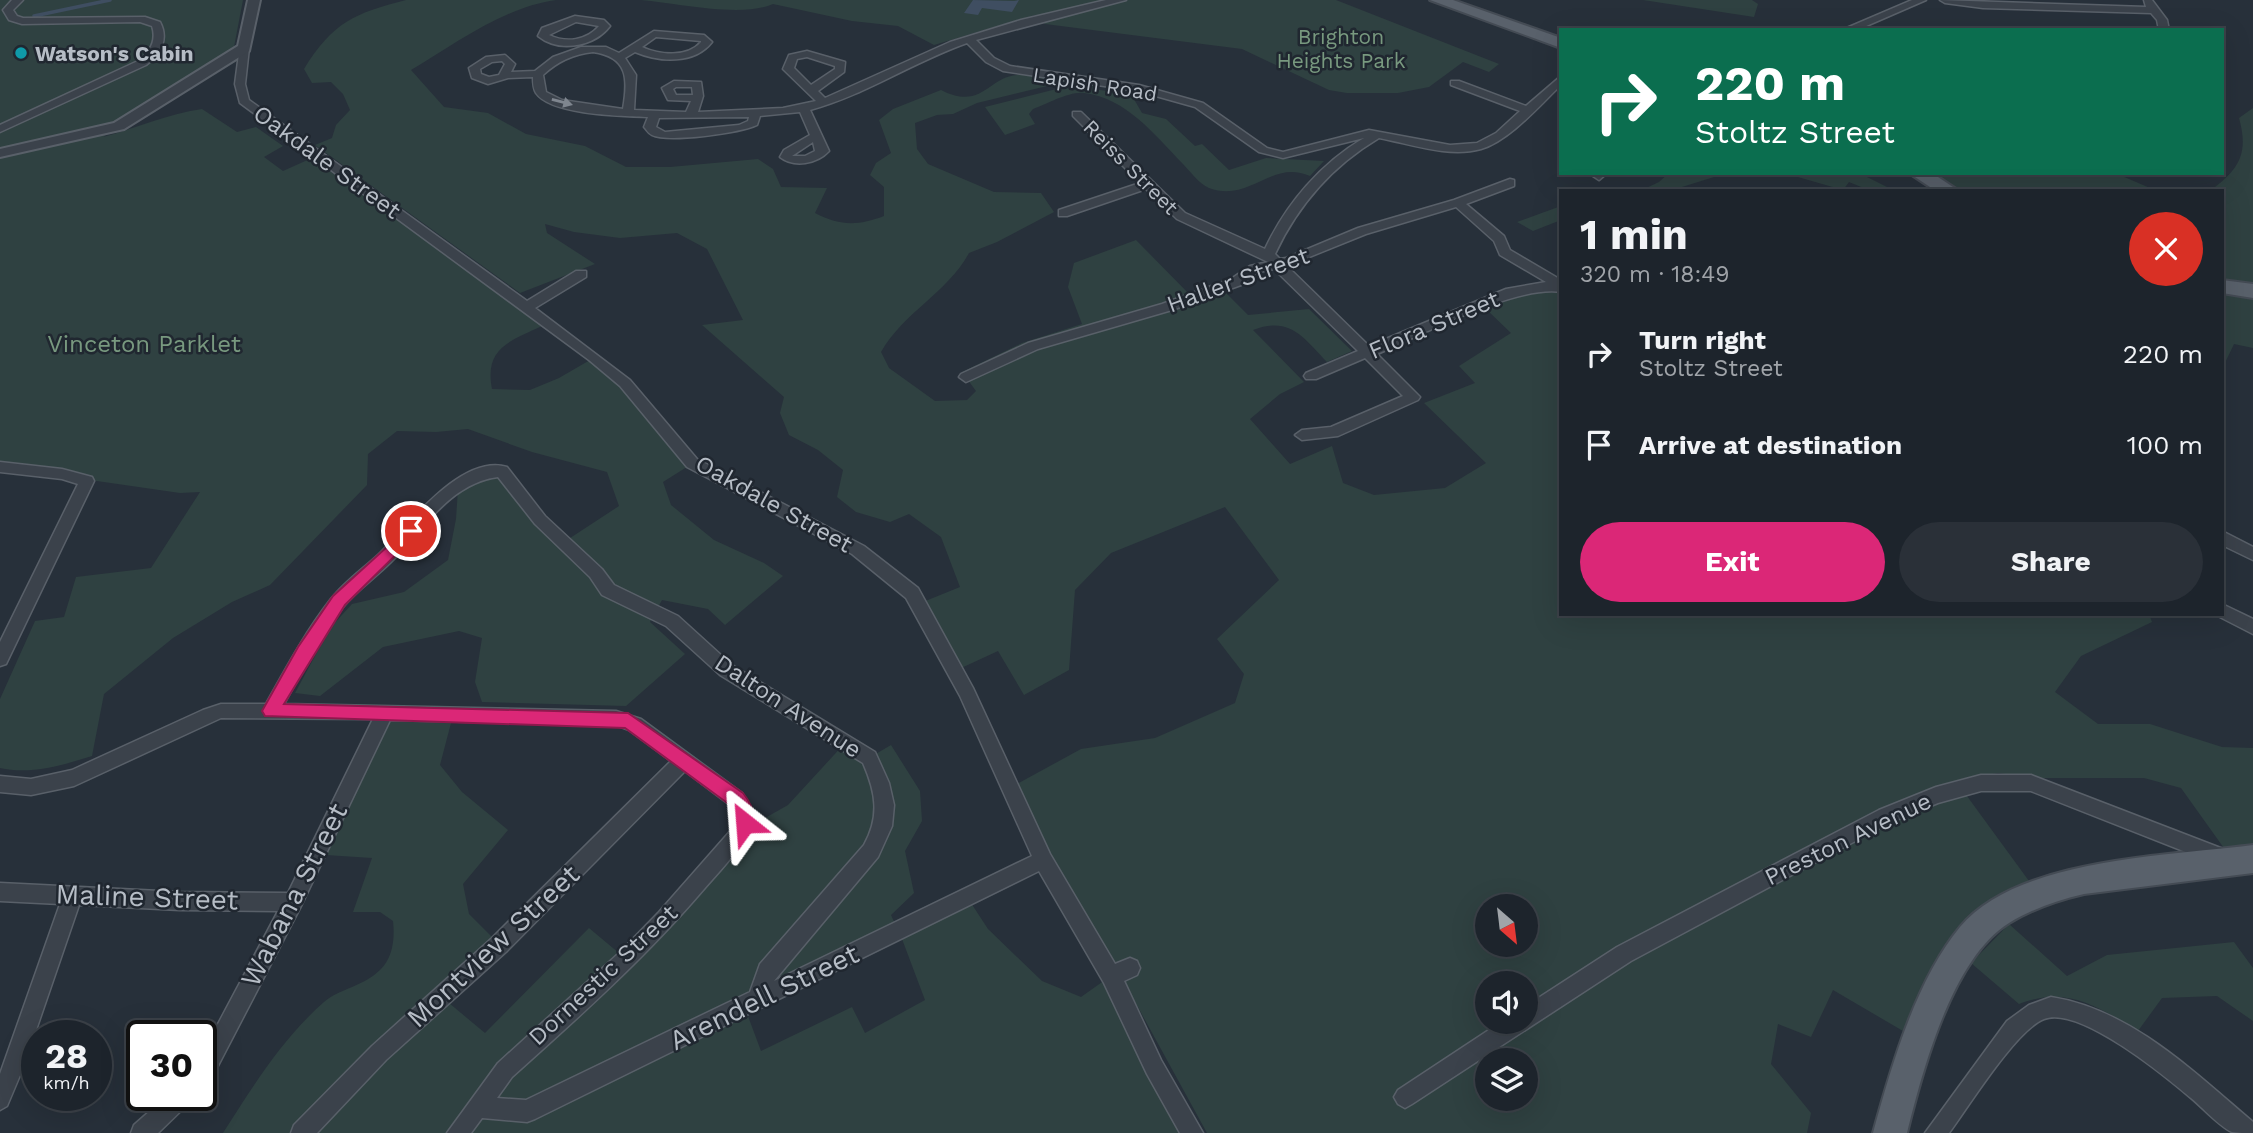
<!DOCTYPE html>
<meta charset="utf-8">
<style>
:root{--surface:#1d242c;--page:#2a3038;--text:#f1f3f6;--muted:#a0a4a9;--line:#3b4148;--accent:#db2777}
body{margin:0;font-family:"Work Sans",sans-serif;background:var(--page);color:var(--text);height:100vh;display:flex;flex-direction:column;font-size:26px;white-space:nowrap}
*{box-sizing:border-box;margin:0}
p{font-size:23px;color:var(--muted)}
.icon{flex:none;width:38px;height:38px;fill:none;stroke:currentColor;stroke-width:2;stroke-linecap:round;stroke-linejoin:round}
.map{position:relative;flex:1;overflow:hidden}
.panel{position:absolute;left:1559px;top:189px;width:665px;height:427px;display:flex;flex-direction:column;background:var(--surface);border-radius:0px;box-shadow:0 7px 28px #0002,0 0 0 2px var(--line)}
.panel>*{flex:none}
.banner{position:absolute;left:1559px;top:28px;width:665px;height:147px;border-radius:0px;box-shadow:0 7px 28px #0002,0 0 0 2px var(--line);background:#0b6e4f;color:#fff;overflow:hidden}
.needle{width:46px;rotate:152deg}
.controls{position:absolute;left:1475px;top:894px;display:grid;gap:14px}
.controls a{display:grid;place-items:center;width:63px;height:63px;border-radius:50%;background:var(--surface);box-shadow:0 7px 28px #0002,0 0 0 2px var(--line);font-size:35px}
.speed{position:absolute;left:21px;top:1020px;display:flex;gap:14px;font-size:35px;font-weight:700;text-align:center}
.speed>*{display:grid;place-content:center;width:91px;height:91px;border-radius:50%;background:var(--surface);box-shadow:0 7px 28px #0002,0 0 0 2px var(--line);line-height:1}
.speed small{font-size:18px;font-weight:400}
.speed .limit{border:4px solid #111;border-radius:10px;background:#fff;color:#111}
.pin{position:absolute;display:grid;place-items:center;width:60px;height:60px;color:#fff;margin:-30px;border:4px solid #fff;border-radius:50%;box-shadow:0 2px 7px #0007}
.me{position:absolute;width:77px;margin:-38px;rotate:332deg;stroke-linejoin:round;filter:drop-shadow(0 0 5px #0008)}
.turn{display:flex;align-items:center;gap:24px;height:147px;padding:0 21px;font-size:32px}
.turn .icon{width:91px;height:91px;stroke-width:2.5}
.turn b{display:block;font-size:49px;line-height:60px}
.round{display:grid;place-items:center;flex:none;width:74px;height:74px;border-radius:37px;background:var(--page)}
.summary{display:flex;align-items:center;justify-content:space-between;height:119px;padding:0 21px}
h1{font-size:42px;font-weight:700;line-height:52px}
.action{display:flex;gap:14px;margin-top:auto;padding:14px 21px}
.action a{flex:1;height:80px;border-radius:42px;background:var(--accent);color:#fff;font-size:28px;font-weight:700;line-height:80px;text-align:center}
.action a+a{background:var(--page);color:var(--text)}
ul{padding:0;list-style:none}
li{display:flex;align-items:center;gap:21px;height:91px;padding:0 21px}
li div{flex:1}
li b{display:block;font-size:26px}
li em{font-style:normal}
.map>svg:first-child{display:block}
.green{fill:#2f4141;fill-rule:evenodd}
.water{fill:#3f4e61}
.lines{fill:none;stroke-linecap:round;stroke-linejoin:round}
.stream{stroke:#3f4e61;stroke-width:3.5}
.minor-casing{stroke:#596069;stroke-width:3}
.tertiary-casing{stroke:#596069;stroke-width:4}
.primary-casing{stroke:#444b54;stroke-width:4}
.minor{fill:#3b424b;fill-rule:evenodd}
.tertiary{fill:#3b424b;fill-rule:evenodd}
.primary{fill:#59616b;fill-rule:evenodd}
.oneway{fill:#7f868f}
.route{fill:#db2777;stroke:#8e194d;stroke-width:2}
.culture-dot{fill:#0f9aa8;stroke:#202730;stroke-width:2.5}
.labels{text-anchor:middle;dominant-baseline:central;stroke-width:5;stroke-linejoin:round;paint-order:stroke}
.far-park-label{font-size:21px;fill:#78997f;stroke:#202730}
.far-poi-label{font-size:21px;font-weight:bold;fill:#b6bdc6;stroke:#202730;text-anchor:start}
.far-street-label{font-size:21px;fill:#b6bdc6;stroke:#202730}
.street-label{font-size:24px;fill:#b6bdc6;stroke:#202730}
.park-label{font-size:24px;fill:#78997f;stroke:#202730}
.near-street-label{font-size:28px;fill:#b6bdc6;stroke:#202730}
</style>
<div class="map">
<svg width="2253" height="1133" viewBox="0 0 2253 1133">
<rect width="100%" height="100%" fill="#27303a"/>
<path class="green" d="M0,0H243L234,47L103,137C137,128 167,114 202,109L237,132L256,127L283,146L264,157L283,171L312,158L334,174L339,172L542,326C510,341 484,348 492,389L530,390L559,378L597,356L628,379L698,460L663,482L671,505L714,540L764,563L783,576L725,625L708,609L662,600L650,622L685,654L626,706L482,702L475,682L482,638L459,631L383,647L320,696L295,693L330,628L352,604L404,592L448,560L456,519L458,489L500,474L561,544L619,506L607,472L532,452L468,429L436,432L397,431L368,454L367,485L270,585L232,602L173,638L104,694L92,756C64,765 30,775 0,768V699L35,621L64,617L76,577L151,568L200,492L180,493L0,467Z
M406,0H556C504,7 455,44 411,70L444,107L488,113L526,134L585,146L626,167H670L758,159L773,169L781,187L827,188L815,213C840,226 858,226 884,216V187L870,175L876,163L891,153L879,120L893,109L941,90C982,111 988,77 1017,75C1034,73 1055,79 1072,80L977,103L953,114L937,115L915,123L917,149L928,164L994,192L1041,193L1054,212L997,242L969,253C948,292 903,313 881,352L889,368L935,401L967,400L976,391L962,372L1022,343L1082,324L1068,287L1074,263L1136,240L1196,301L1224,291L1248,315L1309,309L1352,351L1327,362C1303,337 1290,316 1253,330L1304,382L1280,394L1250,419L1290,464L1332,446L1343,483L1374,495L1445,488L1486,463L1424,403L1475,383L1459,366L1511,333L1487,310C1513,297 1531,291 1561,293V614H2149L2152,622L2081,656L2055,692L2098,724H2150L2222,747L2253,748V847L2226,851L2181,788L2144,778H2034L1998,773L1956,781L2029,881C1953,919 1937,957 1903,1031L1833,990L1811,1037L1778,1024L1771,1064L1811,1113L1807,1133H1207L1105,947L1051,857L1017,784L1081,749L1155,738L1235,703L1244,674L1217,639L1279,580L1225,507L1111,553L1075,590L1069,670L1024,695L998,651L959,669L923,602L960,587L941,537L909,514L890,522L856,512L837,497L843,470L818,450L789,435L780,413L784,397L702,325L743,320L707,249L677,233L620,238L574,232L545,224L547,233L595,264L520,293L315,145L332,138L336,125L350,110L343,94L331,82L312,83L304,69C333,22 355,13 406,0ZM1488,906H1526V945H1488ZM1488,984H1526V1022H1488ZM1488,1060H1526V1099H1488Z
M641,0H1336L1499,64L1489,72L1463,62L1429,87L1398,93H1347L1329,90L1242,49L1045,24L1035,15L934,45L898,26L852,21L773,4C741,18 677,3 641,0Z
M1643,0H1752L1758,4L1754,17Z
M1084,82L1100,90L1131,94L1142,113L1166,119L1195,146L1202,144L1229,170L1266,158L1324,161L1310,176C1271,159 1250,203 1209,188C1199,184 1190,171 1182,163C1154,134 1126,98 1084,93C1070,91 1047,104 1033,109L1029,114L1035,124L1005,135L985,107Z
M2253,108V348L2234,344L2223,367L2222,191H2210C2239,169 2249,154 2239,118Z
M1669,173H1727L1669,191H1640L1659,182Z
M1784,173H1859L1895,191H1871L1849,182L1843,190Z
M1945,173H2115L2157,191H1919L1936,183Z
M1561,206V220L1533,231L1517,222Z
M386,720L451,723L440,765L462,792L508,830L463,884L469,914L495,940L437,993L485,1033L589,928L632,964L697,899L753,825L788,805L845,743L869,758L891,745L920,791L922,821L905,851L914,893L891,915L896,926L742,1000L761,1051L852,1007L865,1033L925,1000L902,939L971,903L988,929L1042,981L1081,997L1105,980L1183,1133H223C253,1086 282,1039 324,1002C339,989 364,986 380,970C393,958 395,938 393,921L380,912H353L372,858L326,855Z
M2009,924L2067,976L2107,955L2234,942L2253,968V1021L2217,996L2162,998L2138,1031C2097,1007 2068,985 2019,1004L1971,963Z"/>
<path class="water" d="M973,0L1014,1L1019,0L1012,12L982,8L978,15L964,13Z"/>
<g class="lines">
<path class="stream" d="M34,16L110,0"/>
<defs>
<path id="minor" d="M12,0H23L13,10L17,16L23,18L145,17L160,22C169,39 161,54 146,65L0,132V125L138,61C150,52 157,41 152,26L140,22L22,24L9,20L3,10Z
M1106,0H1126L976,40L994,58L1010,66L1139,85L1203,103L1267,148L1283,152L1369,130L1450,145L1477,143L1496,133L1520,111L1451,85V81H1459L1526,106L1561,76V85C1540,105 1509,141 1481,149C1449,158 1411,144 1379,138C1332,166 1298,205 1275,254L1280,259L1286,258L1358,228L1454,200L1510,179L1514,180V186L1466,204L1504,236L1510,250L1561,280V292C1516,285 1422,335 1377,354L1420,397L1418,400L1338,436L1302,440L1295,435L1302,430L1331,427L1403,396L1365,358L1316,379H1306L1304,376L1306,373L1358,351L1274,269L1259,272L1241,285L1172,310L1038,349L966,382L959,377L961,374L1028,343L1162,304L1231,279L1250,266L1268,262L1177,219L1146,189L1067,216H1059V210L1140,183L1073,116V112H1081L1185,213L1265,249C1286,204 1321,163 1364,138L1283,158L1259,152L1195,107L1138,91L1003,71L986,62L967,43C913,62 865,95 810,110L829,151C817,164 794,168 780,157L784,150L810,135L800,112L760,116L757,125C740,133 668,143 652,135C648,133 647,130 644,127L648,117C622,116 551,115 536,93C533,88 533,83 533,77L508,78L488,84L472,78L469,68L486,57L505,55L515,64L511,72L535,71L553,57L581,47H606L619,53L654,31L704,35L712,42C694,65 659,62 635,52L625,58L636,75L634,110L686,112L691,101L668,100L662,88L674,81L701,82L703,96L698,112L783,108L816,101L783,69L789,55L807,51L845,62L844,72L818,91L825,98L950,42L1021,20ZM656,37L701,41V42C687,58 660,55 642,47ZM593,52C629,57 628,80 623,109L562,100L546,92L543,75C558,61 574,54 593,52ZM807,57L835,66V69L811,85L794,68L797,59ZM502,61L505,64L499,75L489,77L481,74L480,69L492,62ZM676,87H692L693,95H676L673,89ZM749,117L748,121L739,125L665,132L656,127L659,118ZM813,142L815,151L805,156H792ZM1456,207L1494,241L1500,255L1546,282L1506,289L1369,346L1287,266L1366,234Z
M1912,0H1926L1857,30H1842Z
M1940,0L2146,7L2144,0H2152L2167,20L2169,30H2159L2157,20L2151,13L1983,8L1945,3Z
M575,16L604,20L610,26C594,47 559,53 538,36L542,28ZM576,22L599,26C586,41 566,43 549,35Z
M240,46L249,48L245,84L249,100L527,301L576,271H586V277L535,308L630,380L697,459L864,546L918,588L973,688L1050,854L1115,964L1130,958L1137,961L1140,968L1137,975L1124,981L1161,1060L1203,1133H1180L1147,1074L1104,983L1039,871L535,1119L527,1122L482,1118L471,1133H447L498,1063L619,953L659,912L732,829L736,816L730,805L685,771L506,952L386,1060L317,1133H291L294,1125L372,1046L492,938L671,761L629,730L616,725L390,720L300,908L208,1085L201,1088V1056L278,911L180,910L79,905L23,1068L7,1106L0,1110V1074L60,904L0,901V883L180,892L288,893L373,719L221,718L74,786L31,795L0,792V776L31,779L72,770L203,710L221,704H266C286,668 306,631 331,599C345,581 363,569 379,554C407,527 461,453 507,467L545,516L602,569L614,585L678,616L732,665L875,752L889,783L894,805L892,826L878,857L774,981L1032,856L960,696L906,598L852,554L687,467L620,386L589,360L240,103L235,84ZM498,477L535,524L590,577L602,595L666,626L720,675L863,763C876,793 880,816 864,845L760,964L750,992L526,1100L497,1098L512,1077C579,1017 645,958 704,889C724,866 746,845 754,815L742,793L641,719L616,711L284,704C302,671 320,637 343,607C357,590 375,578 391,562C422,531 450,483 498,477Z
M1595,173H1607L1599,180L1593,176Z
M0,462L62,469L92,477L94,481L6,664L0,666V642L78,484L62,479L0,472Z
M2222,531L2253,547V560L2222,545Z
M2222,604L2253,619V634L2216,615L2222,614Z
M1981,775H2031L2231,852L2233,858L2231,864L2224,867L2031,791H1981L1938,803L1891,822L1631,961L1412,1104L1405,1108L1398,1104L1394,1097L1398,1090L1501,1022H1526V1006L1617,947L1879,810L1936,787Z
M2051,997C2130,1009 2194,1072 2253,1122V1133C2247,1133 2237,1133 2232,1132C2220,1127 2202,1107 2191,1098C2165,1076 2079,1005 2044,1019C2016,1030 1969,1106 1949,1133H1925L2007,1021L2029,1005Z
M167,1096H193L189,1103L158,1133H131L134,1125Z"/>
<path id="tertiary" d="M248,0H260L249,51L124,129L0,157V149L114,123L238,46Z"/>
<path id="primary" d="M1430,0H1453L1561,38V48Z
M1909,173H1932L1959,191H1936Z
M2222,280L2253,284V298L2222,293Z
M2253,845V873L2084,894C2058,900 2032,909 2009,923C1952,958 1922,1072 1907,1133H1873C1891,1067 1916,980 1960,927C2017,858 2169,856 2253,845Z"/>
</defs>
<use href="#minor" class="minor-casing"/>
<use href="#tertiary" class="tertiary-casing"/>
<use href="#primary" class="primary-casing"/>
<use href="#minor" class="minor"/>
<use href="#tertiary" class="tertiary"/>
<use href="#primary" class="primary"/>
</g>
<defs><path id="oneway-solid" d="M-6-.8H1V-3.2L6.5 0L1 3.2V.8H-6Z" transform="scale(1.75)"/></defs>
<use class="oneway" href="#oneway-solid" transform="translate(562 102) rotate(15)"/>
<path class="route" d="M411,525L416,526V535L345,605L284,704L628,713L743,793C751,803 757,816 752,829L745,832L738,829L730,805L625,728L265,716L262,711L298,647L333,596Z"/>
<circle class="culture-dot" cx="21" cy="53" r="7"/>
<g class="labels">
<g class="far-park-label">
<text x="1341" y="36">Brighton<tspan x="1341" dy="24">Heights Park</tspan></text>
</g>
<g class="far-poi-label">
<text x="35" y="53">Watson's Cabin</text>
</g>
<g class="far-street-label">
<text transform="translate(1095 84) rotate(9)">Lapish Road</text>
<text transform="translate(1131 167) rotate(45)">Reiss Street</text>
</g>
<g class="street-label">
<text transform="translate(327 162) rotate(36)">Oakdale Street</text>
<text transform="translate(1238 280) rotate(-20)">Haller Street</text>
<text transform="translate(1434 325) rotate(-23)">Flora Street</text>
<text transform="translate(774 504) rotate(29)">Oakdale Street</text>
<text transform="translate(788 706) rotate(33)">Dalton Avenue</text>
<text transform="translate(1848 839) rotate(-26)">Preston Avenue</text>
<text transform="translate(603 975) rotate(-43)">Dornestic Street</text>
</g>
<g class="park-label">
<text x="144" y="344">Vinceton Parklet</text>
</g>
<g class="near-street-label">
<text transform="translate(294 895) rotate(-63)">Wabana Street</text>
<text transform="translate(147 897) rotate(2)">Maline Street</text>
<text transform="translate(493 946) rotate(-43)">Montview Street</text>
<text transform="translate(764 997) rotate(-26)">Arendell Street</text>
</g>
</g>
</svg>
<div class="controls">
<a><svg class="needle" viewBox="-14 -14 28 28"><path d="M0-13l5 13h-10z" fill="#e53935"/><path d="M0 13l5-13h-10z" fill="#a0a4a9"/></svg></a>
<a><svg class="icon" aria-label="sound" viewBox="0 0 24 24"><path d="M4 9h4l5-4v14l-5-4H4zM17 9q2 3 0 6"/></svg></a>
<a><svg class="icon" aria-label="layers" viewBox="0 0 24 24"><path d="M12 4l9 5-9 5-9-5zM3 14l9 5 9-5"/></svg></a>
</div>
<div class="speed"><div>28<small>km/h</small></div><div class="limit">30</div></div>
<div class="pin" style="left:411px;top:531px;background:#d93025"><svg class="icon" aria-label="arrive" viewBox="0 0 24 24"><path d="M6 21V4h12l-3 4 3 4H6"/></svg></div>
<svg class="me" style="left:745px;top:823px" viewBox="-20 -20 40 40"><path d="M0-17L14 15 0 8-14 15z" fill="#db2777" stroke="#fff" stroke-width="4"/></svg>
<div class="banner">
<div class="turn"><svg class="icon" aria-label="right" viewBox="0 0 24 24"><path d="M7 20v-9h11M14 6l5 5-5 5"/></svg><div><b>220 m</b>Stoltz Street</div></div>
</div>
<section class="panel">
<div class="summary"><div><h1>1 min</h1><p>320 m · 18:49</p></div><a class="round" style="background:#d93025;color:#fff"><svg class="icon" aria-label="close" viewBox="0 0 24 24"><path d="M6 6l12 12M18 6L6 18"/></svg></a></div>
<ul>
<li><svg class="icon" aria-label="right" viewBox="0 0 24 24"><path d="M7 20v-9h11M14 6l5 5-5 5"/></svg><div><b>Turn right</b><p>Stoltz Street</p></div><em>220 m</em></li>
<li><svg class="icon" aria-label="arrive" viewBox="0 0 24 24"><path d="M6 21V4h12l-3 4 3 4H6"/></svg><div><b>Arrive at destination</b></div><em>100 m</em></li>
</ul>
<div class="action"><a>Exit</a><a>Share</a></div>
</section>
</div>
